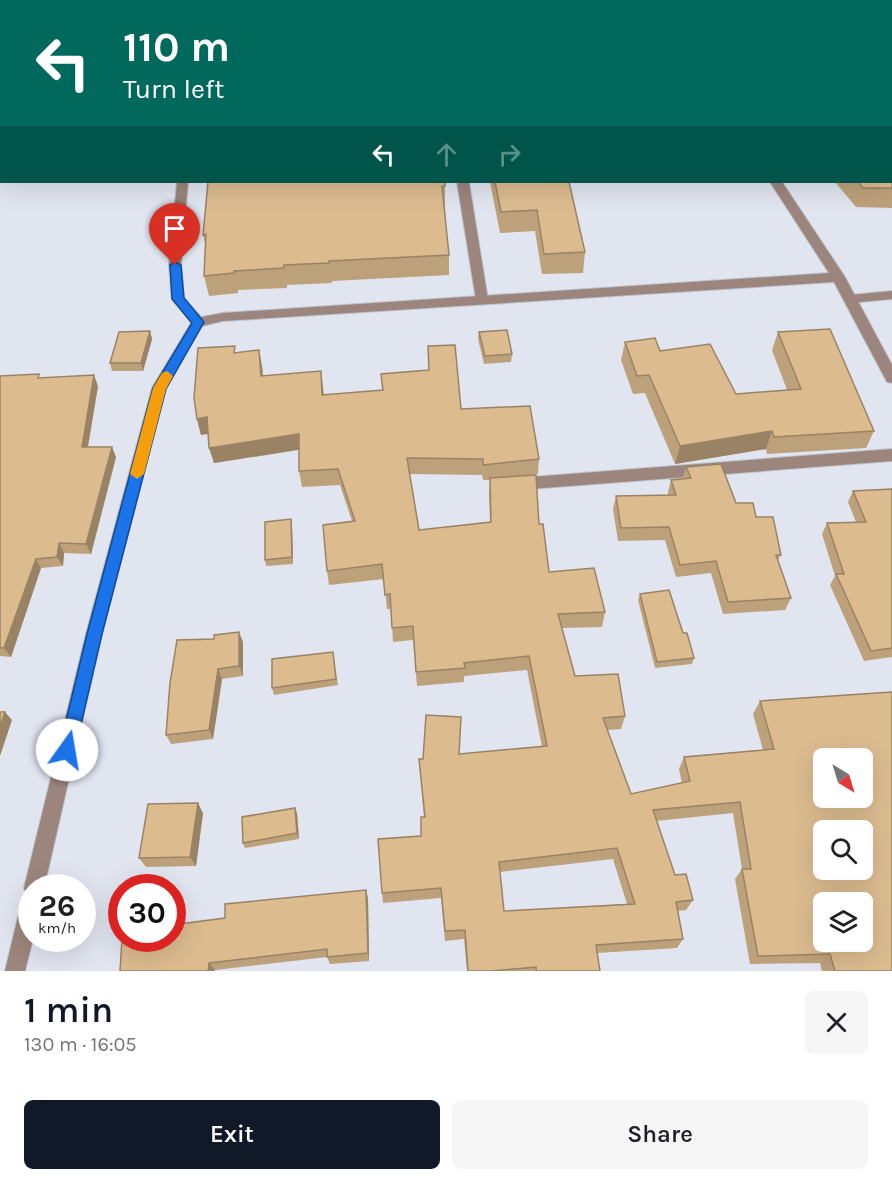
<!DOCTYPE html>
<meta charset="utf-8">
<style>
:root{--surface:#fff;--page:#f6f6f6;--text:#202124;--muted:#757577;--accent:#111827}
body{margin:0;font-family:Karla,sans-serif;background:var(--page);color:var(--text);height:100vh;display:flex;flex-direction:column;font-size:22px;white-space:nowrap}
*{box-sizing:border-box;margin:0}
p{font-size:20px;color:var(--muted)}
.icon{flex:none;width:33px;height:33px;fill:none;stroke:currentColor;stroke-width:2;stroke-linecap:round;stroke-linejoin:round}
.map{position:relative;height:971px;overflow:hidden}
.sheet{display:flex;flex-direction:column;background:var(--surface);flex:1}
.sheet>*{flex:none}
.banner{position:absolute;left:0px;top:0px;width:892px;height:183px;box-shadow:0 6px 24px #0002;background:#00695c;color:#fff;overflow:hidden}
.needle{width:39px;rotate:142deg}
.fabs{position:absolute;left:813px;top:748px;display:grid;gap:12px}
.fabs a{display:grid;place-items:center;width:60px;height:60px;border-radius:9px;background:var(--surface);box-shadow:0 6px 24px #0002;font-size:30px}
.speed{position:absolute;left:18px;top:874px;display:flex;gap:12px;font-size:30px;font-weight:700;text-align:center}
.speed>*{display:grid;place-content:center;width:78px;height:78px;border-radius:50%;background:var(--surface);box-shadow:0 6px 24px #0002;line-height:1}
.speed small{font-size:15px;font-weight:400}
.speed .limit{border:9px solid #d22;background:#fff;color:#111}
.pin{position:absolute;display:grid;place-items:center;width:51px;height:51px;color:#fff;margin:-62px -26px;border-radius:50% 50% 50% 0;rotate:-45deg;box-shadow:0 0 6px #0007}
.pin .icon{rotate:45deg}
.me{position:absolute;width:66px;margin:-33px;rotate:13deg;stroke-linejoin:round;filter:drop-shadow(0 0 4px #0008)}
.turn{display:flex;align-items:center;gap:21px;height:126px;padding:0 24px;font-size:27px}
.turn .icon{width:78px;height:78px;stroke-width:2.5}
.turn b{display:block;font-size:42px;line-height:51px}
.lanes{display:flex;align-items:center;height:57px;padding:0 24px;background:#0003;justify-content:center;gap:30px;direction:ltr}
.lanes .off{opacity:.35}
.round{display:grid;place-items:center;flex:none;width:63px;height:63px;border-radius:9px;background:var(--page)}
.head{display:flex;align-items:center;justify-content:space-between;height:102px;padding:0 24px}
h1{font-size:36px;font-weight:600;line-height:45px;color:var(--accent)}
.primary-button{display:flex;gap:12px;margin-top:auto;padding:12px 24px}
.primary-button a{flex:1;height:69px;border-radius:9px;background:var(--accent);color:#fff;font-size:24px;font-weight:600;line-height:69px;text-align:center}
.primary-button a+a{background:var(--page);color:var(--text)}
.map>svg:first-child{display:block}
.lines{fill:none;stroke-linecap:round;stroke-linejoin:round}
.service-casing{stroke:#bcc1ca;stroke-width:2}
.minor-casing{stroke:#bcc1ca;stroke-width:2}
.service{fill:#9c857c;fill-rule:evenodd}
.minor{fill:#9c857c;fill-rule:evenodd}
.wall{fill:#bda17b;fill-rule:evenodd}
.shaded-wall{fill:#9a8364}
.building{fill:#dcbb8f;stroke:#9a8364;stroke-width:1.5;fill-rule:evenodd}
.route{fill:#1a73e8;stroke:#114b97;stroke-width:1.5}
.slow{fill:#f59e0b}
</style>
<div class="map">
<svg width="892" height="971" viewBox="0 0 892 971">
<rect width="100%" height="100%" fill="#e0e5f0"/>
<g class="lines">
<defs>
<path id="service" d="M457,182H469L488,300L482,304L476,300Z
M892,291V299L850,303L844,299L850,295Z"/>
<path id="minor" d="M177,182H188L181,265L184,298L201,317L223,313L829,273L770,182H782L845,277L892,365V383L887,382L834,282L223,321L202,326L166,388L102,634L44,888H32L33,939L25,971H5L22,900L26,893L24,888L86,634L152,388L191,323L172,299L169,265Z
M892,449V461L518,490L513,488L511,484L513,480L518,478Z"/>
</defs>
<use href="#service" class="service-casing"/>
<use href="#minor" class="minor-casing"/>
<use href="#service" class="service"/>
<use href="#minor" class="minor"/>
</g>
<path class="wall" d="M14,0H892V60H891V2H13Z
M0,37H1L2,109H0Z
M892,109V208L856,207L835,182H891Z
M490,182H569L585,252L583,273L542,274L535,231L500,233Z
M445,186V206H444L449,255V275L332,281V283L287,285V288L238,290V293L209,296L204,276L205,244L203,235Z
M150,331L152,339L143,371H112L110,363Z
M479,332L512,354L511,362L484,364L478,339Z
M778,332L874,431L866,448L767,454L766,449L675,464L645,393L633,394L621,360L625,342L660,351L736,394L787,390L772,350Z
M236,353L262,366L263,376L323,387L324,395L382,390L381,374L461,409L539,459L538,474L515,477L539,524L549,572L605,612L602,627L562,628L575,676L625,716L621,729L607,730L631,794L682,783L679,769L684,757L763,750L753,714L760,701L892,971H822L820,963L750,964L735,879L742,869L733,813L656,821L675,875L693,900L686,910L678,911L683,939L677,948L597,953L600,971H467L464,939L445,941L441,898L383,903L382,893L421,836L424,817L419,759L542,747L527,670L464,676V682L417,686L413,640L393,642L391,609H387L384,579L329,585L327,571L352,521L340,485L302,487L299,471V450L214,463L208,434L201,435L197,419ZM409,474L482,475L483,480H490L489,494L490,522L419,530ZM613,859L627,904L504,911L500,872Z
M0,376L40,378L98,386L88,447L116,457L91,554L64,553L63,566L41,568L11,657L0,656Z
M686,467L756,517L781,555L778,560L791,598L785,610L723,614L711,573L676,577L665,540L618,541L613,509L616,496L668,495V492L671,480L682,479Z
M892,489V657L864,661L830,585L835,576L822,534L827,523L856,522L848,502L853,491Z
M292,526L293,564L266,566L265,560Z
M640,594L683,633L694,658L692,664L655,668L638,600Z
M177,640L243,642V676L222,679L213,739L171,744L166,735Z
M333,652L338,685L274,695L272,688Z
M203,813L196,866L146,867L139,858Z
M297,813L299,839L245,848L243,843Z
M368,898L369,961L330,964L327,957L215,970L214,971H120L225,918Z"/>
<path class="shaded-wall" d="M452,0H460V2H443Z
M150,331L152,339L143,371L141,363Z
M259,350L262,366L264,392L261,376Z
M321,371L323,387L324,411L322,395Z
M94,375L98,386L86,457L82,447Z
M207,417L211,433L201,435L197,419Z
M772,431L766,449L675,464L680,446Z
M299,434L302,449L214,463L209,448Z
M112,447L116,457L91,554L86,544Z
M291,519L292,526L293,564L292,557Z
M59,543L64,553L63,566L57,557Z
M36,559L41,568L11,657L4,648Z
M239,632L243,642V676L239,666Z
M218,669L222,679L213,739L209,730Z
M5,712L12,720L0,756V727Z
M198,803L203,813L196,866L190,857Z
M295,808L297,813L299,839L297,833Z
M366,890L368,898L369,961L368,953Z
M209,963L215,970L214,971H209Z"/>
<path class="building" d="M14,0H166V2H13Z
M226,0H452L443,2H226Z
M460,0H892V41H891V2H460Z
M0,37H2V89H0Z
M891,108L892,109V188H863L858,182H891Z
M208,182H445V186H442L449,255L329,261V263L284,265V268L234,271V273L204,276L206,234L203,235Z
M495,182H569L585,252L544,254L537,210L501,212Z
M830,329L874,431L774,437L772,431L680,446L649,375L637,376L625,342L655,338L660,351L710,344L736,394L801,389L778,332Z
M507,330L512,354L485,356L479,332Z
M150,331L141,363H110L119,332Z
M455,345L461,409L530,406L539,459L483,465V459L407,458L419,530L491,522L490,478L536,475L539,524H543L549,572L594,568L605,612L558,614L575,676L618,674L625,716L603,718L631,794L690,781L684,757L774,749L760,701L892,692V971H835L830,954L758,956L742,869H751L740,802L653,810L675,875L686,874L693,900L676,902L683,939L596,945L600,971H536V967L491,971H468L465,930L445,931L441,888L382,893L378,839L421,836V817H425L419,759H423L426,715L461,717L459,754L547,746L529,656L464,663L465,668L416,672L413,626L392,628L390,594L385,595L382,564L327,571L323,525L355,521L338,469L299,471V434L209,448L207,417L197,419L194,398L198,348L235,346L234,353L259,350L261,376L321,371L322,395L383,390L381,374L429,370L428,346ZM824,759H862V798H824ZM824,831H862V870H824ZM617,848L635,904L504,911L499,862ZM824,903H862V942H824Z
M39,374L38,378L94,375L82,447H112L86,544L59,543L57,557L36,559L4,648H0V376Z
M721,464L736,503H753L756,517H773L781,555H776L791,598L728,602L716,561L680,565L669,527L621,528L616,496L676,495L671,480L691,478L686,467Z
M892,489V648L871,651L836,574H844L827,523L866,522L853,491Z
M291,519L292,557L265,560V522Z
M669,590L683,633H687L694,658L657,662L640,594Z
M239,632V666L218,669L209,730L166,735L170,683L177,640L214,639V635Z
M333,652L336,679L272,688V659Z
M0,712H5L0,727Z
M198,803L190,857L139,858L148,804Z
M295,808L297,833L243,843L242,817Z
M366,890L368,953L327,957V949L209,963L208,971H120L122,939H172V925L225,918V904Z"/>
<path class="route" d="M175,262L181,265L184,298L204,322L166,389L102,634L75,750L73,755L67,757L61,755L59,750L87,634L153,388L192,323L172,299L170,265Z"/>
<path class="slow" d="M167,371L173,376L166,389L144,474L137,479L130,474L153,388L162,373Z"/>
</svg>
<div class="fabs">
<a><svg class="needle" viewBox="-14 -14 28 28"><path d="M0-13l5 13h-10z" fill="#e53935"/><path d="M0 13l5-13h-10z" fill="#757577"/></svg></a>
<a><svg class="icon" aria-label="search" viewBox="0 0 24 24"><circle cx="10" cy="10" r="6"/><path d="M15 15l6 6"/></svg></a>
<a><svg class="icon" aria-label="layers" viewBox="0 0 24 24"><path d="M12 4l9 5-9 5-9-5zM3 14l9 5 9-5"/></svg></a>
</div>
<div class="speed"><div>26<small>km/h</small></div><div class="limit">30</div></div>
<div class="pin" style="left:175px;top:265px;background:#d93025"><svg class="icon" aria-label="arrive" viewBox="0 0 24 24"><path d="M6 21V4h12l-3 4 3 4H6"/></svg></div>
<svg class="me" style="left:67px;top:750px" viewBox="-20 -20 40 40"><circle r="19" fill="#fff"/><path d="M0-13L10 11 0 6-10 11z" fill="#1a73e8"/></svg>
<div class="banner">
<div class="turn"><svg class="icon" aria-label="left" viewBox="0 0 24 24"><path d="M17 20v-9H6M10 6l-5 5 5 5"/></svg><div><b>110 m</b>Turn left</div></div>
<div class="lanes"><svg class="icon" aria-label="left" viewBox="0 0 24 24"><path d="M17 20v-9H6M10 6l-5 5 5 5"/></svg><svg class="icon off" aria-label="ahead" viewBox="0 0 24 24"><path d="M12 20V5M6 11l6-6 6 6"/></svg><svg class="icon off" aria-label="right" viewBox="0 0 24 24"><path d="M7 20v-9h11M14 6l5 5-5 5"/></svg></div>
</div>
</div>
<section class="sheet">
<div class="head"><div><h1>1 min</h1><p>130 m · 16:05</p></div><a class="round"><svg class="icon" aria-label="close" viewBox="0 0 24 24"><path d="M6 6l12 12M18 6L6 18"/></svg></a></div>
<div class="primary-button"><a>Exit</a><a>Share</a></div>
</section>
